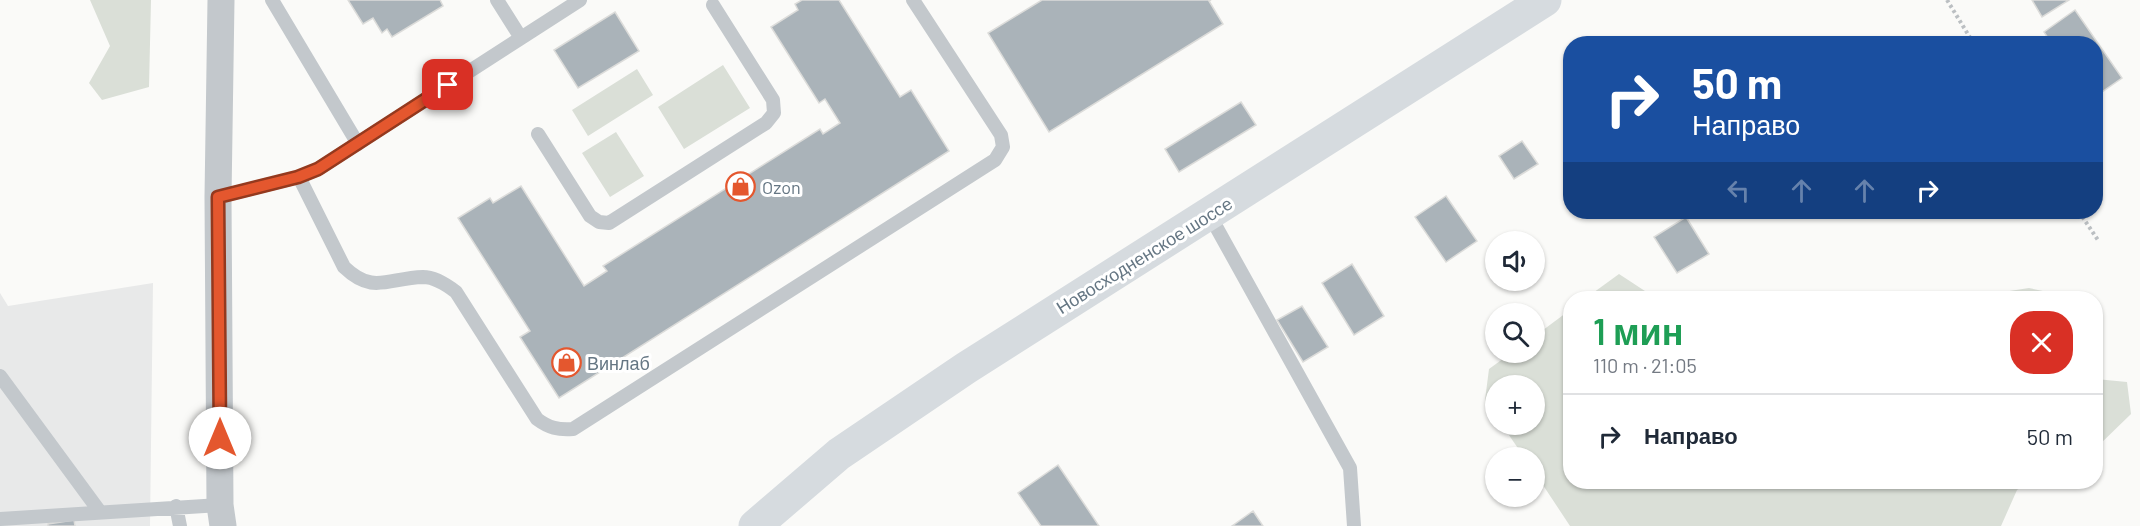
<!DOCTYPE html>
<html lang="ru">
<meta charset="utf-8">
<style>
:root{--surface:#fff;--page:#f6f6f7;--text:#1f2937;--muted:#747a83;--line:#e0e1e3}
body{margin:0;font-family:Barlow,sans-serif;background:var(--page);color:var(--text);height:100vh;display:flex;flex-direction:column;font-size:22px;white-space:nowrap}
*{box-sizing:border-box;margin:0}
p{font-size:20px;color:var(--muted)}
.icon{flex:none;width:33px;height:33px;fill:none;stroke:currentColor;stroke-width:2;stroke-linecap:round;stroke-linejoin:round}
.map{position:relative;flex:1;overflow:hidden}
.sheet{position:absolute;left:1563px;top:291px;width:540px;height:198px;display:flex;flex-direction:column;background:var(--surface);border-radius:24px;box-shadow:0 2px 4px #0004}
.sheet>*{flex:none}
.hud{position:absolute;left:1563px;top:36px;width:540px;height:183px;border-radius:24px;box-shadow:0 2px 4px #0004;background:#1a4fa0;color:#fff;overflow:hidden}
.fabs{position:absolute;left:1485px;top:231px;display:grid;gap:12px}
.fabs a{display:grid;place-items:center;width:60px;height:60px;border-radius:50%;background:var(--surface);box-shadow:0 2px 4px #0004;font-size:30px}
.pin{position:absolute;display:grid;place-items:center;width:51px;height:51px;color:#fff;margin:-26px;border-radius:12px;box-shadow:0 3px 9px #0006}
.me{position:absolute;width:66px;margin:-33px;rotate:0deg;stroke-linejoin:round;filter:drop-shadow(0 0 4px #0008)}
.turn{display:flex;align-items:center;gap:21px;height:126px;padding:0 30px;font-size:27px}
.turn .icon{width:78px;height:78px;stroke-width:2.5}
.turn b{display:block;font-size:42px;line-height:51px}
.lanes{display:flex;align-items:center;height:57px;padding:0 30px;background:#0003;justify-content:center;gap:30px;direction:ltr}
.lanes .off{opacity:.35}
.round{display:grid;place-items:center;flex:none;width:63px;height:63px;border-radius:24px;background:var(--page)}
.head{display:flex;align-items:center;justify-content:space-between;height:102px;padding:0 30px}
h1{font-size:36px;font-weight:600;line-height:45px;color:#1e9e55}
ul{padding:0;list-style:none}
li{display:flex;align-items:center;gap:18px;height:84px;padding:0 30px;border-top:2px solid var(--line)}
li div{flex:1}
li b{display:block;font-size:22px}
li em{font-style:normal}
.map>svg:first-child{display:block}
.built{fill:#e8e9e9}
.green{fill:#dadfd7}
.building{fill:#aab3b9;stroke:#dcdcda;stroke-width:1.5}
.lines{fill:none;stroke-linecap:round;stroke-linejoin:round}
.path{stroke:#bbbfc2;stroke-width:4;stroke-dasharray:3 3;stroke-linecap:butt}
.service{stroke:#c3c8cc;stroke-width:14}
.minor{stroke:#c3c8cc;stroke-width:27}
.secondary{stroke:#d6dbdf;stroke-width:33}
.route-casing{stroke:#94391e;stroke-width:15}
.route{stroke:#e4572e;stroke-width:10}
.labels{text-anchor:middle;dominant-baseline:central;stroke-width:6;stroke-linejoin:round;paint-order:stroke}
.poi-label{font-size:18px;fill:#657683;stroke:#fff;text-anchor:start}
.street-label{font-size:18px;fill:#657683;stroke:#fff}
</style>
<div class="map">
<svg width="2140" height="526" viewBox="0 0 2140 526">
<rect width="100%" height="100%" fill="#fafaf8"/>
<path class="built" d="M153,283L150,526H0V293L8,306Z"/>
<path class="green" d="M90,0H151L149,87L102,100L89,83L110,46Z
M723,65L750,108L684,149L658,107Z
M637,69L653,95L588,136L572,110Z
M616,132L644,176L610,197L582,153Z
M1619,274L1648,293L1652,298H1586Z
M2029,288L2062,295V298H1964Z
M1570,310V482H2029L2017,490L2001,526H1570L1535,473L1534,458L1524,457L1502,425L1534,424V386H1496L1495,415L1485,400L1489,369L1511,353L1534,352L1535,336Z
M2096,379L2127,382L2131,414L2096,448Z"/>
<path class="building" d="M348,0H440L443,6L392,37L387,29L382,33L373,18L363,24Z
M802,0H839L900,97L911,90L949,151L559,398L520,337L530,331L458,218L490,198L493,203L521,186L584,286L607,271L603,266L820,129L823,134L840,123L825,99L819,103L771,27L798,10L795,4Z
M1042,0H1211L1209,1L1223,24L1049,132L988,33Z
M2032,0H2069L2042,17Z
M2075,10L2122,78L2096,96V44H2052L2044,32Z
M615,12L639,51L578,88L554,50Z
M1241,102L1256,125L1179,172L1165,149Z
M1522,141L1538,164L1514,179L1499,156Z
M1446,196L1477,241L1446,262L1415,217Z
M1686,217L1709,254L1677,273L1654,237Z
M1352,264L1384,316L1354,335L1322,283Z
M1302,306L1328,347L1303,362L1277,320Z
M1058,465L1099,526H1041L1018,493Z
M1253,511L1263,526H1232Z
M74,520L75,526H48V524Z"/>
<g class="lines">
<path class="path" d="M1947,0L1974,44
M2079,212L2098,240"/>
<path class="service" d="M272,0L358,144
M521,38L580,0
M538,134L590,216L599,222L609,223L766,123L774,113L773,100L713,5
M299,177L344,267C373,295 388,278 423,277C435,277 447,285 456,292L537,419C549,428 558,430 573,429L995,160L1003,147L1001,135L913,0
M218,197L299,177L318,169L521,38L497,0
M1209,214L1350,468L1354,526
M0,376L100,512
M176,506L180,526
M0,519L220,505"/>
<path class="minor" d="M221,0L218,197L220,505L223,526"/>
<path class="secondary" d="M755,526L839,454L966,368L1545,0"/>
</g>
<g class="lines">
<defs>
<path id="route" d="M220,438L218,197L298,177L318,169L448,85"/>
</defs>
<use href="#route" class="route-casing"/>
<use href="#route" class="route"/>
</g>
<defs>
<symbol id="shop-ring" viewBox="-11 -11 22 22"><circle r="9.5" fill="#fff" stroke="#e4572e" stroke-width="1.5"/><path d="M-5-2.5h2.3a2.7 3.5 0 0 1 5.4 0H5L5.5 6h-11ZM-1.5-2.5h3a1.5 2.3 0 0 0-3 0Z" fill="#e4572e"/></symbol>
</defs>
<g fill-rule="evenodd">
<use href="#shop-ring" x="724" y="170" width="33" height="33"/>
<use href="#shop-ring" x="550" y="346" width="33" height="33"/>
</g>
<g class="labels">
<g class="poi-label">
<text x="762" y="187">Ozon</text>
<text x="587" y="363">Винлаб</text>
</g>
<g class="street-label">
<text transform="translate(1144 255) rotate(-32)">Новосходненское шоссе</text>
</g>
</g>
</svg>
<div class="fabs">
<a><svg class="icon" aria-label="sound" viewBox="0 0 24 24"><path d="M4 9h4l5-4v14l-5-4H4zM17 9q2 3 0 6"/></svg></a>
<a><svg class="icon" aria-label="search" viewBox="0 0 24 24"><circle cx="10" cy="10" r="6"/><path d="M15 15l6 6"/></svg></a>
<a>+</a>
<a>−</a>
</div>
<div class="pin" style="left:448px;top:85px;background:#d93025"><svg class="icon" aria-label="arrive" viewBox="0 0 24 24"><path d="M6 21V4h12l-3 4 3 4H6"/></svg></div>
<svg class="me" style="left:220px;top:438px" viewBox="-20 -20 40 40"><circle r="19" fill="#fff"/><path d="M0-13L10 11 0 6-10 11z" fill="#e4572e"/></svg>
<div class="hud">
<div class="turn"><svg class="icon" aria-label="right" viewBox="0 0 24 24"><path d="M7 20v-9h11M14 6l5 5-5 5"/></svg><div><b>50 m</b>Направо</div></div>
<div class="lanes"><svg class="icon off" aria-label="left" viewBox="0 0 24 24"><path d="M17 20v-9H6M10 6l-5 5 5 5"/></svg><svg class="icon off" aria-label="ahead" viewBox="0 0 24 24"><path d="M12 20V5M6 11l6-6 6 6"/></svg><svg class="icon off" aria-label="ahead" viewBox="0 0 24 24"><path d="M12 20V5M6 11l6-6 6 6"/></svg><svg class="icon" aria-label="right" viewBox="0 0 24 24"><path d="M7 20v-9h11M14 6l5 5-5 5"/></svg></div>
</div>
<section class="sheet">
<div class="head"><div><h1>1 мин</h1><p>110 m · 21:05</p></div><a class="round" style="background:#d93025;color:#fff"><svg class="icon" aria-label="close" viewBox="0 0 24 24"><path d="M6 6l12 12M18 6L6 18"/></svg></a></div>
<ul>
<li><svg class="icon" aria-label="right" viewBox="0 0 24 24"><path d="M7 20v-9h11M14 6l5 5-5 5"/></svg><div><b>Направо</b></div><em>50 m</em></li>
</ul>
</section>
</div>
